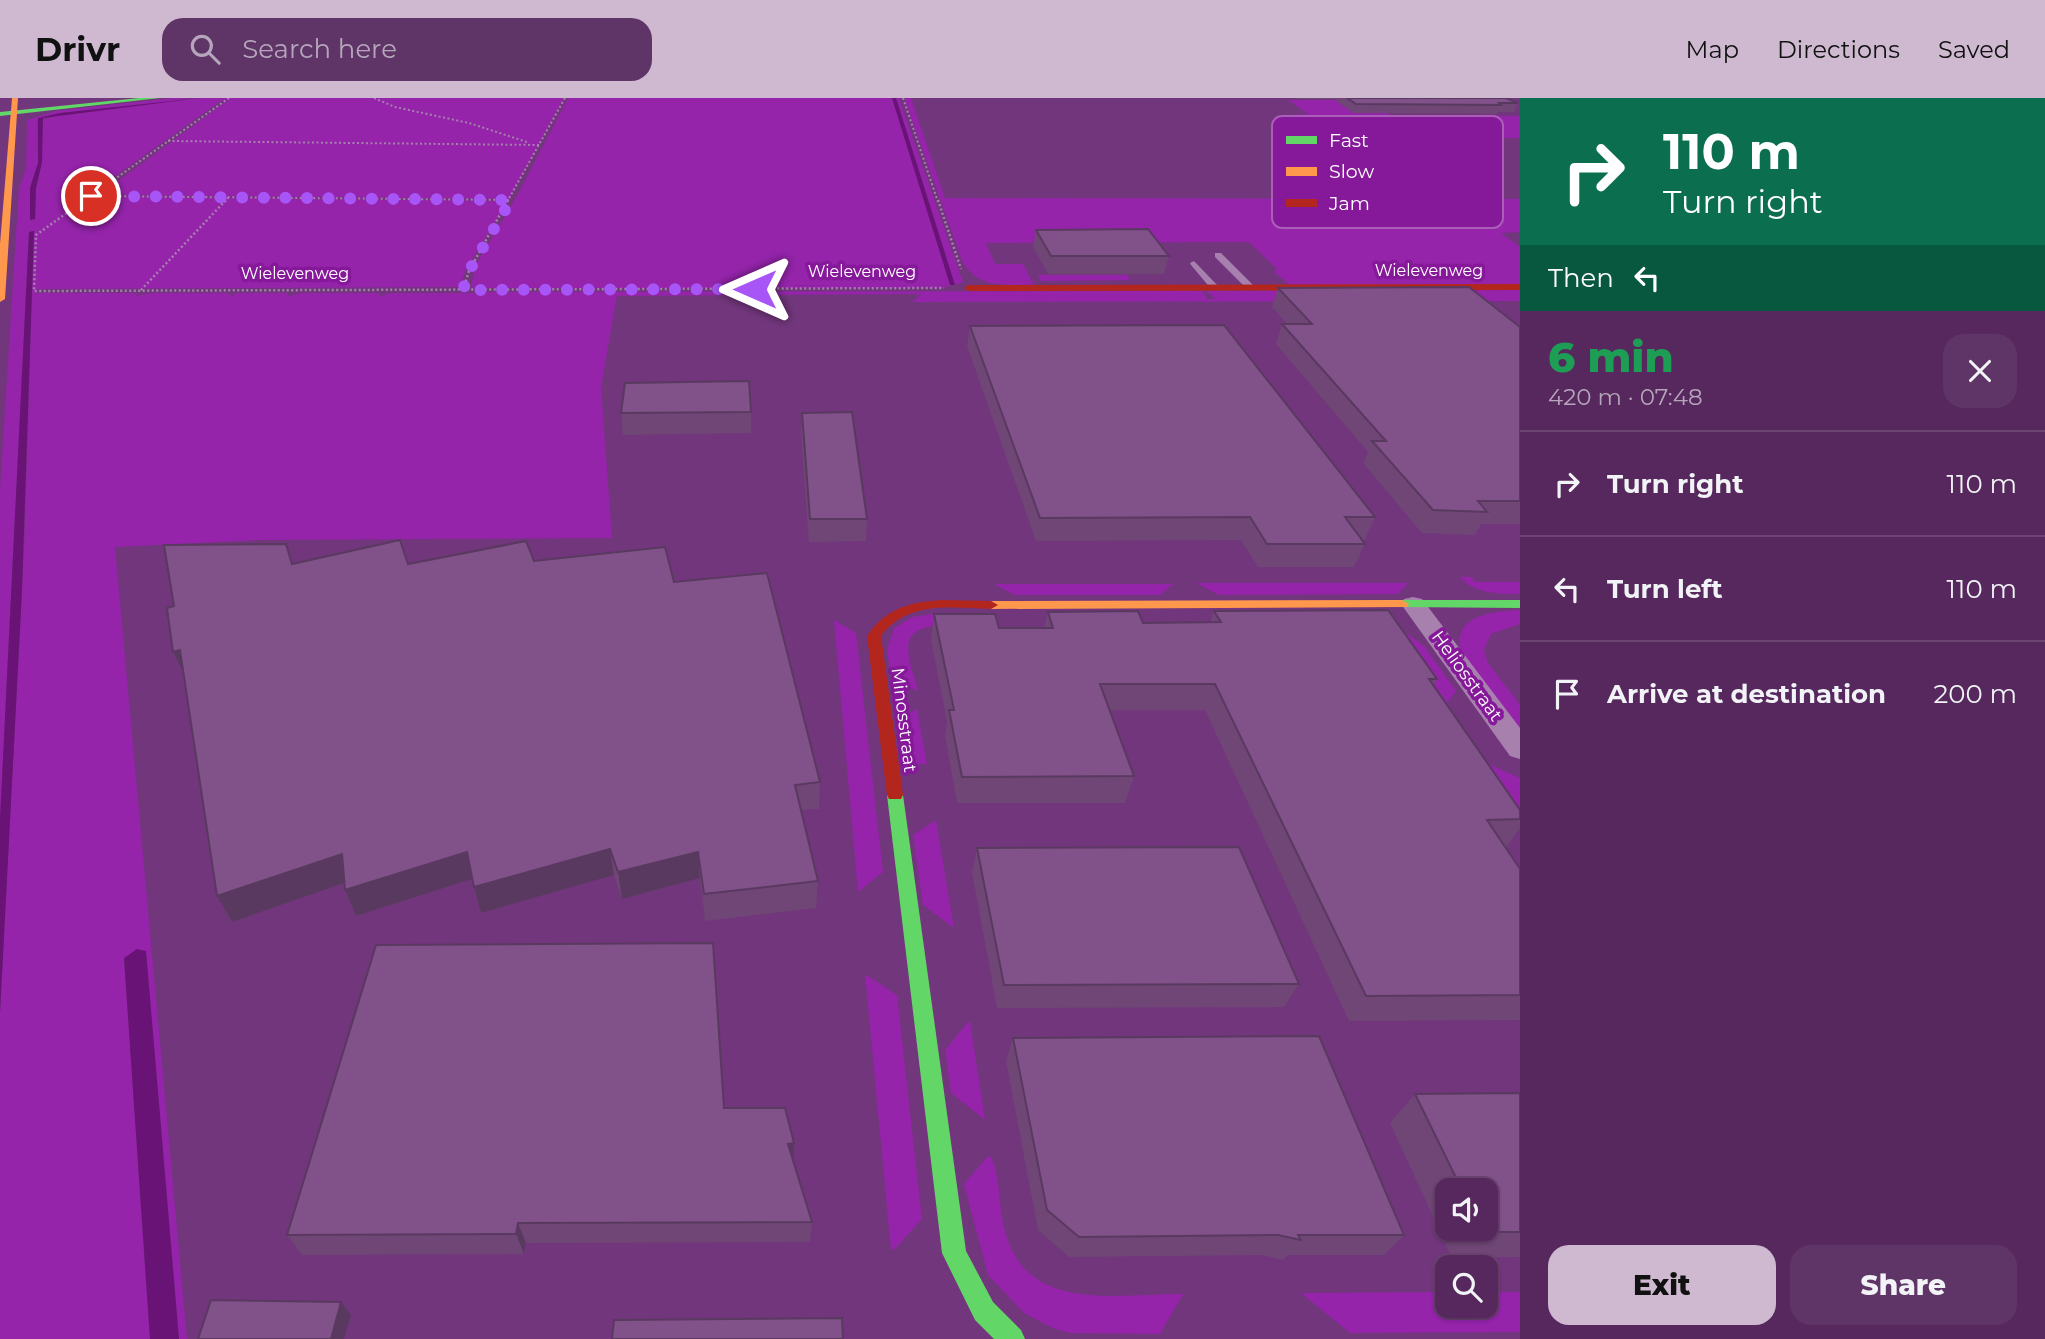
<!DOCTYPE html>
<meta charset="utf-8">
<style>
:root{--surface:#56285d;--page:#5f3466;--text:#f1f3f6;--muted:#b6a6bc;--line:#6c4472;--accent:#ceb9d1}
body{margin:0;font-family:Montserrat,sans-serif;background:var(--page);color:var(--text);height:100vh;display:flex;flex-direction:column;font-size:26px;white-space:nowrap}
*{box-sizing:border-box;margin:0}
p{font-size:23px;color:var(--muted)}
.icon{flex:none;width:38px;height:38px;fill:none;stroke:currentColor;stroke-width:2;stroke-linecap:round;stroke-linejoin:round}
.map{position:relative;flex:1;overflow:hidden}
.panel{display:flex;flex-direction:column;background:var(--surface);width:525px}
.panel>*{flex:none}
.banner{background:#0b6e4f;color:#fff;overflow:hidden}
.tools{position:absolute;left:1435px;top:1080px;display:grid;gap:14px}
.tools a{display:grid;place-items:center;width:63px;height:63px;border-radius:14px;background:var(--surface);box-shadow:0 2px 5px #0004,0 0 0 2px var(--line);font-size:35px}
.pin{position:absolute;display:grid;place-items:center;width:60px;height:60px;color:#fff;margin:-30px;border:4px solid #fff;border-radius:50%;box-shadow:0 2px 7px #0007}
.me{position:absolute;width:77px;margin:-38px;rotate:270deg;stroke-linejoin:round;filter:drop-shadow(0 0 5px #0008)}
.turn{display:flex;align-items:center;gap:24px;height:147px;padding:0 28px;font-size:32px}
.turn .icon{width:91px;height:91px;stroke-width:2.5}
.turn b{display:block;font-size:49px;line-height:60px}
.then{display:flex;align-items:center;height:66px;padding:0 28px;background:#0003;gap:14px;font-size:26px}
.round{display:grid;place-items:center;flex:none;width:74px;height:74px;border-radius:21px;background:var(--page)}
.headline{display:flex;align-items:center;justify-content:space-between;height:119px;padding:0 28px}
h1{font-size:42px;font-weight:800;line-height:52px;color:#1e9e55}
.primary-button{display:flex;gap:14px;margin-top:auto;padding:14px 28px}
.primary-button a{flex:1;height:80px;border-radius:21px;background:var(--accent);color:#111;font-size:28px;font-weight:800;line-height:80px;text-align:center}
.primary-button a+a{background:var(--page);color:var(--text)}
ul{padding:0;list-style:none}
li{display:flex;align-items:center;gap:21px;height:105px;padding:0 28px;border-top:2px solid var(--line)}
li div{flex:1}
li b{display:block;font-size:26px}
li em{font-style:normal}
header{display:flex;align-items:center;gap:42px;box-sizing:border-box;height:98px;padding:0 35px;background:var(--accent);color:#111}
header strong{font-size:33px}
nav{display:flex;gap:38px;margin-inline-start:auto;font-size:24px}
.search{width:490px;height:63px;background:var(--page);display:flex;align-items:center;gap:18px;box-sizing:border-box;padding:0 24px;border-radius:21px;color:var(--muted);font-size:26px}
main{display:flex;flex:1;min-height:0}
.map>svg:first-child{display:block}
.green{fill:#9524ab;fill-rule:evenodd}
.water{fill:#691377}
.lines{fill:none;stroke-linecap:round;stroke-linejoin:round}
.path-far1{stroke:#a780ae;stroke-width:2;stroke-dasharray:2 2.5;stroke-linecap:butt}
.path{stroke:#a780ae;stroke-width:2.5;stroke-dasharray:2 2.5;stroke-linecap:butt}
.lane{fill:#a780ae;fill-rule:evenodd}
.street{fill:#a780ae;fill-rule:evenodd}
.fast{fill:#63d668;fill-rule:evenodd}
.slow{fill:#ff974d;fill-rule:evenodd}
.jam{fill:#b3261e;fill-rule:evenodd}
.wall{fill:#6f4676;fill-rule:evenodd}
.shaded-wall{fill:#5a3960}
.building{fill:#815189;stroke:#5a3960;stroke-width:2}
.route{stroke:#a855f7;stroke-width:12;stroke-dasharray:0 21.6}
.labels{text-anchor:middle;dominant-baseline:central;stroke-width:7;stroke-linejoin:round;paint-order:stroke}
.far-street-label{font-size:16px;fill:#fff;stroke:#861999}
.street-label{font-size:18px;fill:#fff;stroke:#861999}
.key{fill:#861999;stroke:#aa5eb8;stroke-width:2}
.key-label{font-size:19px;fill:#fff}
</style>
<header>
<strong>Drivr</strong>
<div class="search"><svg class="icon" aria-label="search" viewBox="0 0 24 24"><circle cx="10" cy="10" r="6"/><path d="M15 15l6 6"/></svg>Search here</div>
<nav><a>Map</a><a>Directions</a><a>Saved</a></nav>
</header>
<main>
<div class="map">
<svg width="1520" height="1241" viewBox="0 0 1520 1241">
<rect width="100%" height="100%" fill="#72367c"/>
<path class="green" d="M173,0H190L170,3L199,0H564L509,101L99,97L228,2L221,3L87,98L508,103L465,173L460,189L37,191L36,195H137L136,198L149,195H227L233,198L235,195H288V198L300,195H380V198L390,195H475L477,197L485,194L1203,193L1207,201H1216L1206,193L1520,192V203L912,204L921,197L914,196L617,198L601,289L612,440L259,442L115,449L187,1241H179L146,853L124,860L150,1241H0V915L24,452L34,133L29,134L0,721V391L19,89L26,71L27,22L56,13ZM67,14L42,22V64L36,90L35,121L30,122V90L38,65L37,22Z
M568,0H892L951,187L478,189L954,187L895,0H899L963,184L943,190H476L471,189L475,168L518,96Z
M904,0H911L945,100L1520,101V134L1501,135L1520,149V186L1290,187L1274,174L1277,171L1250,145L1242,144L986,145L995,166H1023L1034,187C1004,186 979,192 962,163Z
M1288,2H1367L1391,17L1520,18V40H1321L1288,17L1308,16Z
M1038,177H1127L1130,182L1041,183Z
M1460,479H1471L1475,484H1520V496C1500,496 1474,496 1460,479Z
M1196,485H1408L1398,496L1219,497Z
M994,486H1173L1160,497H1015Z
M1520,512V526L1491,536L1484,552L1488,565L1520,607V637L1460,554C1453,516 1493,514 1520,512Z
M938,515L943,527C893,529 909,559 918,592H915L891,578L887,552L894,530L912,519Z
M834,522L856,535L883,774L858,794Z
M1392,525L1424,548L1456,593L1445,607Z
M917,611L927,666H903L897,622Z
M1486,665L1520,680V713Z
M936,722L954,830L923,807L913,737Z
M865,876L897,897L922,1121L895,1151L891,1152Z
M968,924H970L985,1022L951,995L945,952Z
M989,1057C999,1068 999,1102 1002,1119C1018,1217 1108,1196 1183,1196L1160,1236L1071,1235L1055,1231L1024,1215L988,1177L964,1086Z
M1447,1194V1208H1486V1194H1520V1234L1350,1235L1301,1195Z"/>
<path class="water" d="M199,0L43,20L42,64L36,90L35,121L30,122V90L38,65V20L60,15Z
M892,0H896L955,187L477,189L950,187Z
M34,133L22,493L0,915V721L29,134Z
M137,851L146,853L179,1241H150L124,860Z"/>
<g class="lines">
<path class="path-far1" d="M229,0L91,98L511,102
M374,0L395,9L469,25L527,44
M903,0L938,104
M168,43L540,47
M82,104L91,98
M224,104L229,99
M507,104L565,0"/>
<path class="path" d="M85,102L36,137L34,193L944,190
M938,102L961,171
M141,192L226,102
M463,192L469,173L508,102"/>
<path class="lane" d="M1215,155H1221L1253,187V191H1247L1215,159Z
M1194,163L1218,188V192H1212L1191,167L1190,165Z"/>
<path class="street" d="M1413,499L1422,501L1520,630V661L1510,658L1401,506L1404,501Z"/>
<path class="fast" d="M139,0H160L0,18V14Z
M1402,502H1520V510L1397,509L1395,506Z
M895,691L901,693L903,697L966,1153L993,1204L1021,1232L1025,1241H994L975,1222L942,1155L887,697L889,693Z"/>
<path class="slow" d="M12,0H18L5,201L0,204V146Z
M1402,502L1409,506L1407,509L991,511L984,507L991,503Z"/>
<path class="jam" d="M1520,186V192L968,193L964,190L968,187Z
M942,502L991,503L998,507L991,511C951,510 908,502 881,538L903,697L901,701H889L887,697L867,538C886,510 910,504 942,502Z"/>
</g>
<path class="wall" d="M1297,0H1506L1518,5L1514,14H1498L1497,16L1353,15L1334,1H1298Z
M1036,132L1169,158L1164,176H1048L1033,149Z
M1278,190L1520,229V426H1481L1475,437L1422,435L1363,365L1368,354L1276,246L1282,226H1287L1272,209Z
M970,228L1375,419L1365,442H1362L1365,446L1354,469H1258L1241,442L1036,443L967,248Z
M751,314V335L623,337L621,315Z
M802,315L867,421L866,443L809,444L801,336Z
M534,463L674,484L820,684L819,711L801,712L818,783L816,810L705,823L700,780L622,801L614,777L481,815L472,781L356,818L345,792L344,785L232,824L217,798L184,576L173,554L174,508L293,465L408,466Z
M1214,513L1437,581L1434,587L1520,712V730L1507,748H1504L1520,771V922L1349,923L1205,612H1110L1134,678L1125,705H957L945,638L947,624L931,542L934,516L999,530H1044L1048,514L1143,525H1210Z
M977,750L1299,886L1284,909L997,910L972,774Z
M1013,940L1404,1137L1384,1157H1288L1283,1162L1262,1157L1069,1159L1038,1132L1006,963Z
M1520,995V1159L1452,1160L1390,1025L1415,996ZM1447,1092H1486V1130H1447Z
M724,1010L794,1064L812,1124L810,1144L526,1145L524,1156L302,1157L287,1137Z"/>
<path class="shaded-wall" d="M180,552L186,580L173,554Z
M610,751L614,777L481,815L474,789Z
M467,754L475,780L356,818L345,792Z
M698,754L700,780L622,801L618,774Z
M342,756L353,782L232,824L217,798Z
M794,1045L793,1066L788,1046Z
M518,1125L526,1145L524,1156L516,1136Z
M341,1204L351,1217L344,1241H331Z"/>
<path class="building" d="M1347,0H1506L1518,5H1499L1501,7L1356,6Z
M1148,131L1169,158H1051L1036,132Z
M1469,189L1520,229V403H1478L1487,414L1433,412L1372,343H1386L1282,226H1312L1278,190Z
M1224,227L1375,419H1345L1365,446H1267L1250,419L1040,420L970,228Z
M749,283L751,314L621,315L625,285Z
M852,314L867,421H810L802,315Z
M400,442L408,466L526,443L534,463L665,449L674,484L767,475L820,684L795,687L818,783L704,796L698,754L618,774L610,751L474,789L467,754L345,792L342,756L217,798L180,552L173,554L167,510L174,508L164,447L286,446L292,466Z
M1388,512L1437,581H1429L1520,712V721L1487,722L1520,771V897L1366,898L1215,586H1100L1134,678L962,679L949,612H954L934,516H995L999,530H1053L1048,514L1138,513L1143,525L1221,524L1214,513Z
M1239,749L1299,886L1004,887L977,750Z
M713,845L724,1010H785L794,1045L788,1046L812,1124L518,1125L516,1136L287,1137L376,847Z
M1319,938L1404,1137H1298L1301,1142L1278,1137L1079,1139L1047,1112L1013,940Z
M1520,995V1134H1482L1480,1130H1486V1092H1462L1415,996Z
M211,1202L341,1204L331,1241H198Z
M842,1220L843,1241H612L614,1222Z"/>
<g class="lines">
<path class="route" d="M91,98L511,102L469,173L463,192L755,191"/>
</g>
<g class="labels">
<g class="far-street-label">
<text x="1429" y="172">Wielevenweg</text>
<text x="862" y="173">Wielevenweg</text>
<text x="295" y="175">Wielevenweg</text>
</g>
<g class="street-label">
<text transform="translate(1467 578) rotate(54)">Heliosstraat</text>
<text transform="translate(904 622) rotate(83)">Minosstraat</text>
</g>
</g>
<rect x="1272" y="18" width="231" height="112" rx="10" class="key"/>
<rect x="1286" y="38" width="31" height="8" fill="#63d668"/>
<rect x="1286" y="69" width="31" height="9" fill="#ff974d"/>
<rect x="1286" y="101" width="31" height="8" fill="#b3261e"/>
<g class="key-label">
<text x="1329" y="49">Fast</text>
<text x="1329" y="80">Slow</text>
<text x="1329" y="112">Jam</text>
</g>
</svg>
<div class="tools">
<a><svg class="icon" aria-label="sound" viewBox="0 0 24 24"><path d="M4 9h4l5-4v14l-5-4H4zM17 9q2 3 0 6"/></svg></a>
<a><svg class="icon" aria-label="search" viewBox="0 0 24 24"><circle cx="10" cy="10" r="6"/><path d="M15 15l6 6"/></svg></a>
</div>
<div class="pin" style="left:91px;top:98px;background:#d93025"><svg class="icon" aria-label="arrive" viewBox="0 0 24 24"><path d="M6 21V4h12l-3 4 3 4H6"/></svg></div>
<svg class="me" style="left:755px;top:191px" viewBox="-20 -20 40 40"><path d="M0-17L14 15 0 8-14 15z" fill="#a855f7" stroke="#fff" stroke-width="4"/></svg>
</div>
<section class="panel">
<div class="banner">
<div class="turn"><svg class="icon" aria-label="right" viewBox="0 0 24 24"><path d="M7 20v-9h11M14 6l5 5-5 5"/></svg><div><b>110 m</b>Turn right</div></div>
<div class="then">Then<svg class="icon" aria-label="left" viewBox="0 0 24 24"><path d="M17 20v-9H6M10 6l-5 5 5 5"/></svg></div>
</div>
<div class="headline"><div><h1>6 min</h1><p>420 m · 07:48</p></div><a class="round"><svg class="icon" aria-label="close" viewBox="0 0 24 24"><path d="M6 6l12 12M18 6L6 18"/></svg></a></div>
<ul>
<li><svg class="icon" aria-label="right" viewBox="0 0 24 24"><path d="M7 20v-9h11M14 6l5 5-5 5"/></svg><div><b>Turn right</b></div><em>110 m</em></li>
<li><svg class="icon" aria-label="left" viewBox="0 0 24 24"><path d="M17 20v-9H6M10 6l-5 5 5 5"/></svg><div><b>Turn left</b></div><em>110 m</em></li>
<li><svg class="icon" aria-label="arrive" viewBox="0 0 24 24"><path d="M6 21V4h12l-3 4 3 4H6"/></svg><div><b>Arrive at destination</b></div><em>200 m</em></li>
</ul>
<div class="primary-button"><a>Exit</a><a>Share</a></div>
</section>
</main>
